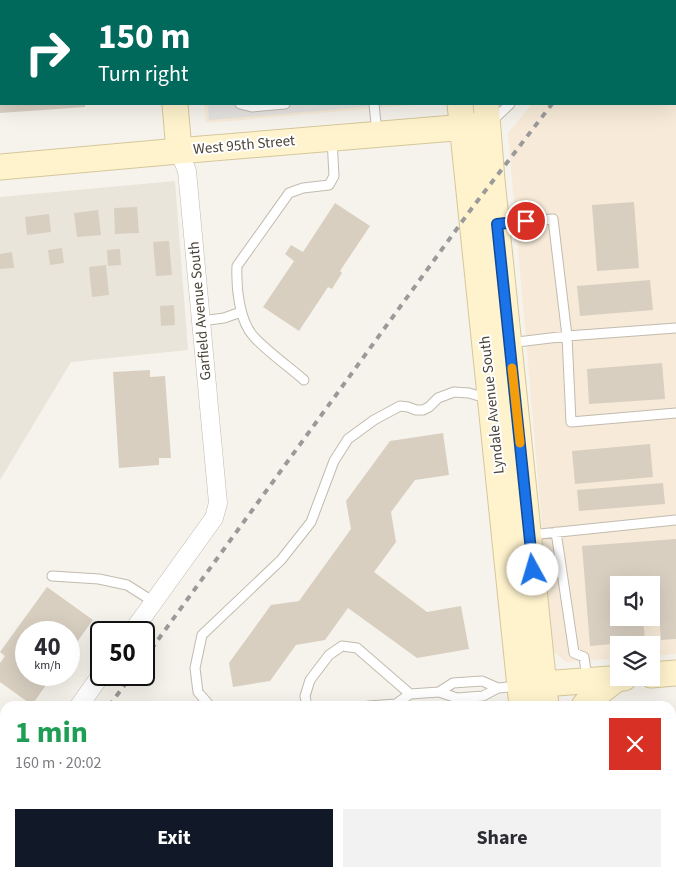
<!DOCTYPE html>
<meta charset="utf-8">
<style>
:root{--surface:#fff;--page:#f2f2f3;--text:#2b2b33;--muted:#7c7c81;--accent:#111827}
body{margin:0;font-family:"Source Sans 3",sans-serif;background:var(--page);color:var(--text);height:100vh;display:flex;flex-direction:column;font-size:19px;white-space:nowrap}
*{box-sizing:border-box;margin:0}
p{font-size:16px;color:var(--muted)}
.icon{flex:none;width:28px;height:28px;fill:none;stroke:currentColor;stroke-width:2;stroke-linecap:round;stroke-linejoin:round}
.map{position:relative;flex:1;overflow:hidden}
.panel{position:absolute;left:0px;top:701px;width:676px;height:176px;display:flex;flex-direction:column;background:var(--surface);border-radius:15px 15px 0 0;box-shadow:0 5px 20px #0002}
.panel>*{flex:none}
.guide{position:absolute;left:0px;top:0px;width:676px;height:105px;box-shadow:0 5px 20px #0002;background:#00695c;color:#fff;overflow:hidden}
.tools{position:absolute;left:610px;top:576px;display:grid;gap:10px}
.tools a{display:grid;place-items:center;width:50px;height:50px;border-radius:0px;background:var(--surface);box-shadow:0 5px 20px #0002;font-size:25px}
.speed{position:absolute;left:15px;top:621px;display:flex;gap:10px;font-size:25px;font-weight:700;text-align:center}
.speed>*{display:grid;place-content:center;width:65px;height:65px;border-radius:50%;background:var(--surface);box-shadow:0 5px 20px #0002;line-height:1}
.speed small{font-size:12px;font-weight:400}
.speed .limit{border:2px solid #111;border-radius:8px;background:#fff;color:#111}
.pin{position:absolute;display:grid;place-items:center;width:42px;height:42px;color:#fff;margin:-21px;border:2px solid #fff;border-radius:50%;box-shadow:0 1px 5px #0007}
.me{position:absolute;width:55px;margin:-28px;rotate:354deg;stroke-linejoin:round;filter:drop-shadow(0 0 4px #0008)}
.turn{display:flex;align-items:center;gap:18px;height:105px;padding:0 15px;font-size:22px}
.turn .icon{width:65px;height:65px;stroke-width:2.5}
.turn b{display:block;font-size:35px;line-height:42px}
.round{display:grid;place-items:center;flex:none;width:52px;height:52px;border-radius:0px;background:var(--page)}
.headline{display:flex;align-items:center;justify-content:space-between;height:85px;padding:0 15px}
h1{font-size:30px;font-weight:700;line-height:38px;color:#1e9e55}
.cta{display:flex;gap:10px;margin-top:auto;padding:10px 15px}
.cta a{flex:1;height:58px;border-radius:0px;background:var(--accent);color:#fff;font-size:20px;font-weight:700;line-height:58px;text-align:center}
.cta a+a{background:var(--page);color:var(--text)}
.map>svg:first-child{display:block}
.residential{fill:#eae5da}
.commercial{fill:#f7ead8;fill-rule:evenodd}
.parking{fill:#e5e3e0}
.building{fill:#d8cfc1}
.lines{fill:none;stroke-linecap:round;stroke-linejoin:round}
.lane-casing{stroke:#c2bbae;stroke-width:11}
.street-casing{stroke:#c2bbae;stroke-width:19}
.secondary-casing{stroke:#d6c79b;stroke-width:27}
.lane{stroke:#fff;stroke-width:9}
.street{stroke:#fff;stroke-width:18}
.secondary{stroke:#fff3cd;stroke-width:25}
.rail{stroke:#9a9a9a;stroke-width:4;stroke-dasharray:6 6;stroke-linecap:butt}
.route-casing{stroke:#114b97;stroke-width:12}
.route{stroke:#1a73e8;stroke-width:9}
.slow{stroke:#f59e0b;stroke-width:9}
.labels{text-anchor:middle;dominant-baseline:central;stroke-width:4;stroke-linejoin:round;paint-order:stroke}
.street-label{font-size:15px;fill:#4b4439;stroke:#fff}
</style>
<div class="map">
<svg width="676" height="877" viewBox="0 0 676 877">
<rect width="100%" height="100%" fill="#f6f3ec"/>
<path class="residential" d="M175,181L188,350L71,362L0,480V197Z"/>
<path class="commercial" d="M619,0H676V654L651,656V645H619V658L566,662L553,651L508,133L532,104H675V1H618ZM619,585H651V618H619Z
M204,104H425L206,123Z"/>
<path class="parking" d="M208,104H398L209,120Z
M510,872L511,877H342L341,873Z"/>
<path class="building" d="M0,104H85V107L0,113Z
M634,202L639,268L597,271L592,205Z
M335,203L370,226L340,271L342,273L332,289L328,287L299,331L263,307L294,261L285,254L291,245L303,252Z
M137,207L139,233L115,234L114,208Z
M98,210L101,235L77,237L74,213Z
M49,214L51,232L27,235L25,217Z
M169,241L172,275L156,276L153,242Z
M62,248L64,263L50,265L48,250Z
M120,249L121,265L108,266L107,250Z
M12,252L14,268L0,269V254Z
M106,265L109,295L92,297L89,267Z
M650,280L653,310L580,316L577,286Z
M174,305L175,325L161,326L160,306Z
M662,363L665,399L589,404L587,369Z
M150,370V377L165,376L171,458H159V465L119,468L113,372Z
M443,433L449,475L415,480L391,512L396,542L374,572L427,612L461,606L469,649L417,658L348,608L325,640L296,645L270,681L233,687L229,663L271,605L299,601L351,529L346,501L390,441Z
M650,444L653,477L575,484L572,451Z
M663,483L665,504L579,511L577,490Z
M676,539V639L661,640L658,604H651V585H619V618H643L645,641L590,646L582,546Z
M47,587L93,620L69,653V632H26V675H53L32,705L0,682V663L5,656L0,652Z
M676,718V766H671V719Z
M676,844V877H604V872H671V845Z
M129,872H146V877H129Z
M197,872H267V877H197Z"/>
<g class="lines">
<defs>
<path id="lane" d="M222,0V1
M364,0L365,1
M402,0V1
M539,0V1
M101,1L117,0
M602,1L603,0
M0,32H1
M240,104L252,107L285,104
M374,104L377,133
M492,121L510,104
M497,223L553,219L567,336L509,343
M201,321L224,318L241,312
M676,328L567,336L571,422L676,413
M304,380C288,366 268,352 254,337C239,321 236,287 237,266L289,193L303,188L329,185L334,176L332,139
M556,532L574,653L584,657L587,679
M530,535L676,520
M52,576L99,579L127,585L154,602
M439,692L453,683L482,681L498,688
M210,706L198,692L195,668L202,635L281,560L311,522L334,461L348,439L374,420L400,406L408,407L416,410H423L429,407L438,398L454,392L469,393L489,399
M307,706L305,696L310,680L329,655L342,646L357,648L410,694
M368,706L396,704L410,694L439,692L457,698L483,696L498,688L519,686
M671,782H676
M674,818H676
M365,877L412,872"/>
<path id="street" d="M132,632L214,518L218,503L187,171L179,151
M79,706L101,675
M0,816L5,809
M77,872V877
M308,872L309,877"/>
<path id="secondary" d="M166,0V1
M450,0L451,1
M477,0V1
M175,104L179,151
M460,104L522,706
M486,104L492,180L546,706
M0,167L201,149L478,126
M651,675L676,673
M529,685L624,678
M584,706L589,700L618,678
M534,872V877
M558,872L559,877"/>
</defs>
<use href="#lane" class="lane-casing"/>
<use href="#street" class="street-casing"/>
<use href="#secondary" class="secondary-casing"/>
<use href="#lane" class="lane"/>
<use href="#street" class="street"/>
<use href="#secondary" class="secondary"/>
<path class="rail" d="M637,1L638,0
M144,659L472,208L552,104
M109,706L132,675
M0,856L5,850"/>
</g>
<g class="lines">
<defs>
<path id="route" d="M526,221L497,224L533,570"/>
</defs>
<use href="#route" class="route-casing"/>
<use href="#route" class="route"/>
<path class="slow" d="M512,368L520,443"/>
</g>
<g class="labels">
<g class="street-label">
<text transform="translate(244 145) rotate(-5)">West 95th Street</text>
<text transform="translate(200 311) rotate(-95)">Garfield Avenue South</text>
<text transform="translate(492 405) rotate(-96)">Lyndale Avenue South</text>
</g>
</g>
</svg>
<div class="tools">
<a><svg class="icon" aria-label="sound" viewBox="0 0 24 24"><path d="M4 9h4l5-4v14l-5-4H4zM17 9q2 3 0 6"/></svg></a>
<a><svg class="icon" aria-label="layers" viewBox="0 0 24 24"><path d="M12 4l9 5-9 5-9-5zM3 14l9 5 9-5"/></svg></a>
</div>
<div class="speed"><div>40<small>km/h</small></div><div class="limit">50</div></div>
<div class="pin" style="left:526px;top:221px;background:#d93025"><svg class="icon" aria-label="arrive" viewBox="0 0 24 24"><path d="M6 21V4h12l-3 4 3 4H6"/></svg></div>
<svg class="me" style="left:533px;top:570px" viewBox="-20 -20 40 40"><circle r="19" fill="#fff"/><path d="M0-13L10 11 0 6-10 11z" fill="#1a73e8"/></svg>
<div class="guide">
<div class="turn"><svg class="icon" aria-label="right" viewBox="0 0 24 24"><path d="M7 20v-9h11M14 6l5 5-5 5"/></svg><div><b>150 m</b>Turn right</div></div>
</div>
<section class="panel">
<div class="headline"><div><h1>1 min</h1><p>160 m · 20:02</p></div><a class="round" style="background:#d93025;color:#fff"><svg class="icon" aria-label="close" viewBox="0 0 24 24"><path d="M6 6l12 12M18 6L6 18"/></svg></a></div>
<div class="cta"><a>Exit</a><a>Share</a></div>
</section>
</div>
